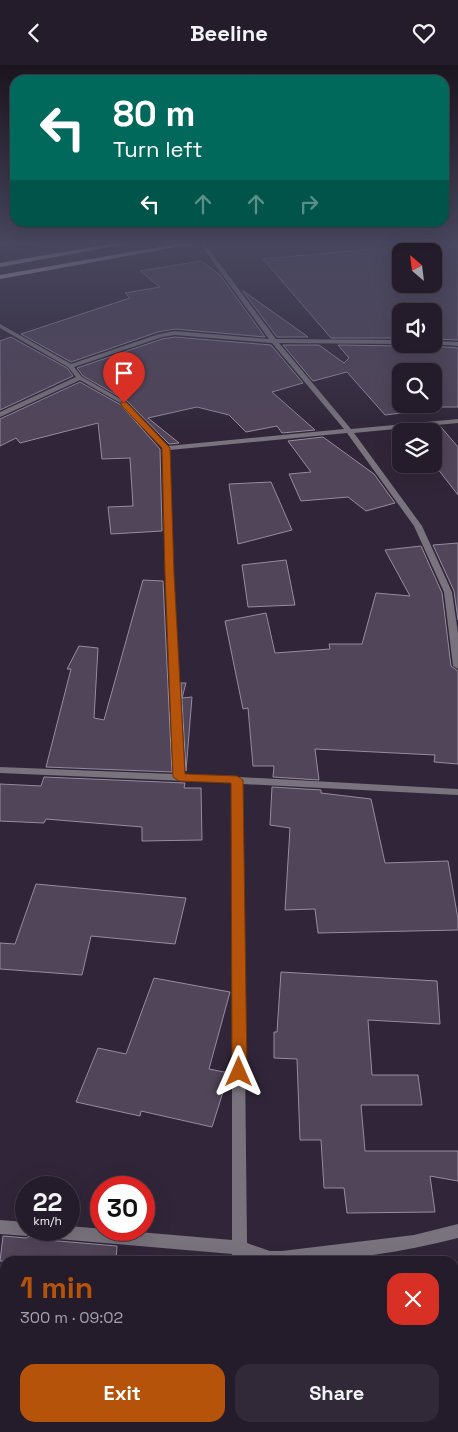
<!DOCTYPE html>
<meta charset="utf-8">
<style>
:root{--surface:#251c2b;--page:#312937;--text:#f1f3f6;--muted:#a3a1a9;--line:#423a47;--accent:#b45309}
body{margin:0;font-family:"Space Grotesk",sans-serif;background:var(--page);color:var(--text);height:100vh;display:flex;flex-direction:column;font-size:19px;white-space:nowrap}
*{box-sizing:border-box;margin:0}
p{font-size:16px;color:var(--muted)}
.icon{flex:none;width:28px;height:28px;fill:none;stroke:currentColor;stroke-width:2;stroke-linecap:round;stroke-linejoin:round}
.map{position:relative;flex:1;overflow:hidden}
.panel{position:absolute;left:0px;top:1191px;width:459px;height:176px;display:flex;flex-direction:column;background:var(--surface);border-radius:15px 15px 0 0;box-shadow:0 5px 20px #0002,0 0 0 1px var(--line)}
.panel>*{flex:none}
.guide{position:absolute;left:10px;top:10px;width:439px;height:152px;border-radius:15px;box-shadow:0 5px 20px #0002,0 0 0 1px var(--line);background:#00695c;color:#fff;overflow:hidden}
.needle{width:32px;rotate:332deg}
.tools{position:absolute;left:392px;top:178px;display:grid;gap:10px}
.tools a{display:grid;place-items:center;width:50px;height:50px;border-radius:10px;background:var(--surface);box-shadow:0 5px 20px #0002,0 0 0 1px var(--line);font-size:25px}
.speed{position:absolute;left:15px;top:1111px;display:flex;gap:10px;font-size:25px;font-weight:700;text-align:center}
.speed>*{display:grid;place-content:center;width:65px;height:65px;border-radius:50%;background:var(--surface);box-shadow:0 5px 20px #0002,0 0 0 1px var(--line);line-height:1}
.speed small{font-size:12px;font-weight:400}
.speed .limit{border:8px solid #d22;background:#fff;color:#111}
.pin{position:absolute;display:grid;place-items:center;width:42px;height:42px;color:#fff;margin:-51px -21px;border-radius:50% 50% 50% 0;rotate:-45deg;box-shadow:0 0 5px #0007}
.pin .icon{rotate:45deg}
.me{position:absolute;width:55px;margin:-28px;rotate:0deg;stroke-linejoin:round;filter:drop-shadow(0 0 4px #0008)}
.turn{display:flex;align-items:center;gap:18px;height:105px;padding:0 20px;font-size:22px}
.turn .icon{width:65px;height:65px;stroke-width:2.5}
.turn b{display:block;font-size:35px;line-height:42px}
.lanes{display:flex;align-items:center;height:48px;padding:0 20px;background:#0003;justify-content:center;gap:25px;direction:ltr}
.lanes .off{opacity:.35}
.round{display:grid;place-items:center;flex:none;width:52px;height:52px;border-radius:15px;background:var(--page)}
.headline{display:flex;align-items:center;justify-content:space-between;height:85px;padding:0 20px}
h1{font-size:30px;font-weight:700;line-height:38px;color:var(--accent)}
.button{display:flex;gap:10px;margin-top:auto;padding:10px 20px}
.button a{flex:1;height:58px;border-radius:15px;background:var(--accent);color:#fff;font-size:20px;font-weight:700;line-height:58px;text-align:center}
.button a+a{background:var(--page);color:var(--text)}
header{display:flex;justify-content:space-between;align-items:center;height:65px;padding:0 20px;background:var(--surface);font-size:22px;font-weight:700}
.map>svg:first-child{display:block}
.building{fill:#514559;stroke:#978ba1;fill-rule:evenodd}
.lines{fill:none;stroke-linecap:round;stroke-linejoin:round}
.street{fill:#78737c;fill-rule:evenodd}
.highway{fill:#e4d6ee;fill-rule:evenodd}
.route{fill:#b45309;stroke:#753606}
</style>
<header><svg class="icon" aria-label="back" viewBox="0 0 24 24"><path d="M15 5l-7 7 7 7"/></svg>Beeline<svg class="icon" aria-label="heart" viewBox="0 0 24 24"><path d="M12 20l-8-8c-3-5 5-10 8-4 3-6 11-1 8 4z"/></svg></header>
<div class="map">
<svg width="458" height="1367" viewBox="0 0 458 1367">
<rect width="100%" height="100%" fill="#312639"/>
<path class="building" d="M404,179H458V275L434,274V246H401V273H331L263,194L406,181ZM401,186H434V219H401Z
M201,196L220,210L265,272L175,264L158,267L71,297L21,269L130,233L125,228L160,222L140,206Z
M242,225L308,272H277Z
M11,272L67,303L73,311L0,345V276Z
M175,272L271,280L303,318L272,327L315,365L282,368L277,361L246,367L229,350L197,342L148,353L179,378L169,379L127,336L83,311L77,303L162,274Z
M403,279H430L432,281L458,283V342H425L427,345L385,350L347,307L313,316L283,280H319L344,298L349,293L338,280L401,281ZM401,306H434V339H401Z
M80,317L121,340L160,384L162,466L111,469L108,442L133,441L130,393L102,394L98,358L20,378L16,373L0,381V354Z
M434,362H441L458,382V430L434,399Z
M323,372L374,409L395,438L366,446L348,432L301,436L289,409L311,407L288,376Z
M271,417L292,465L238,479L229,419Z
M458,478V555L454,526L433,480Z
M421,481L442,528L451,601L458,606V699L434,697L435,690L315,684L319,715L273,712L274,701H253L248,643L243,644L225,556L266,548L275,588L330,584L329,579H362L376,528L410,531L385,485Z
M286,495L295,540L248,542L242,500Z
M143,515L163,516L172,707L46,702L71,604H67L79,581L98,583L94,653L104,655Z
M181,618H186L182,633L192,632L186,706Z
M44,712L185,718L184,723H201L202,775L142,776V762L46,754L44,758L0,756V719L41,721Z
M272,722L321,725V728L371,734L385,798L448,796L458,854V865L318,868L315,844L285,845L290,763L270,760Z
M36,819L186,833L175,879L91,871L82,910L0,904V878L15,879Z
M281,907L437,916L440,959L368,955L372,1010H418L422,1040H361L365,1086H458V1116L430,1111L435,1147L347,1148L344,1123H324L321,1075H300L297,994L274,993V967H277Z
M154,913L230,927L209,1004L229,1008L212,1062L141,1046L140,1051L76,1037L98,983L126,989Z
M3,1171L26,1173L30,1171L35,1174L117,1181L116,1196H0Z"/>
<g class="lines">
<path class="street" d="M200,179H205L276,274L401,275V279L279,278L351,364L458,354V358L354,368L422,461L452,527L458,568V604L453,601L444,527L414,461L347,368L170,385L173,509L184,709L458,724V730L242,719L247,1178L270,1186H282L414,1170L458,1159V1173C403,1187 346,1196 289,1196C275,1196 261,1197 248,1192L247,1196H233L232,1189L35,1172L30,1169L26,1171L0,1169V1155L26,1157V1165H69V1161L232,1175V718L0,708V702L174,709L165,509L162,383L122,339L80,315L0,352V347L76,312L68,302L0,263V259L71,299L159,269L175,266L269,274ZM175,270L272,278L344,364L168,381L126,337L82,312L74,302L162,272Z
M434,276L458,277V281L432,279Z
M221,1362H237V1367H221Z"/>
<path class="highway" d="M108,179H126L0,202V198Z
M176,179H193L0,214V210Z"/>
</g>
<linearGradient id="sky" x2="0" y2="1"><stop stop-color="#1b151f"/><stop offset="0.48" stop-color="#48475f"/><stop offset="1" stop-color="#48475f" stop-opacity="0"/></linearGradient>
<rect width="458" height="370" fill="url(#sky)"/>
<path class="route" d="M121,337H126L170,383L174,509L185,709L237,711L243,715L247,1007L245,1012L239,1013L234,1012L232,1007L231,718L179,716L173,712L165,509L162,383L121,340Z"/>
</svg>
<div class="tools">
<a><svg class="needle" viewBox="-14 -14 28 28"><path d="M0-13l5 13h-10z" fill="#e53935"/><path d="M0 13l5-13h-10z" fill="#a3a1a9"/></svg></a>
<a><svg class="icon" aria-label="sound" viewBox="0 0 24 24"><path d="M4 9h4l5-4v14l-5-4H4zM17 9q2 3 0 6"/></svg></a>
<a><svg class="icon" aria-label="search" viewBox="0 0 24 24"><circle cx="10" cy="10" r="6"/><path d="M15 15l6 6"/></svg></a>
<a><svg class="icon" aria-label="layers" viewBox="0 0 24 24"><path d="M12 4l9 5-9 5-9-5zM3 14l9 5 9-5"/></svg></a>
</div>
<div class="speed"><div>22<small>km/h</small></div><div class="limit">30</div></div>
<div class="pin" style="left:124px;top:338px;background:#d93025"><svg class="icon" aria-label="arrive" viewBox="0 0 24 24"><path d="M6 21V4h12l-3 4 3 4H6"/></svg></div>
<svg class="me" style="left:239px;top:1007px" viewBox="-20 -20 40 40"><path d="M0-17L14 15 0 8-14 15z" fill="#b45309" stroke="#fff" stroke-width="4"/></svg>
<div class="guide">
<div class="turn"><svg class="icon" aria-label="left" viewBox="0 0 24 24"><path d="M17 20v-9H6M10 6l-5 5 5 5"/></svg><div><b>80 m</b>Turn left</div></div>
<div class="lanes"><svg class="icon" aria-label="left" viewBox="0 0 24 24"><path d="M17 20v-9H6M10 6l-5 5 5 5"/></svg><svg class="icon off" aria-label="ahead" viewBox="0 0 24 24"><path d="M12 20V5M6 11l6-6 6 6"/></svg><svg class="icon off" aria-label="ahead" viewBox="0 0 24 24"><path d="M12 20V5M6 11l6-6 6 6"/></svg><svg class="icon off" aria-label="right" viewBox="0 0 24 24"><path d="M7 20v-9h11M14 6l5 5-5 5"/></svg></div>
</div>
<section class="panel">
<div class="headline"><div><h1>1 min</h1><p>300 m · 09:02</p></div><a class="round" style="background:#d93025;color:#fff"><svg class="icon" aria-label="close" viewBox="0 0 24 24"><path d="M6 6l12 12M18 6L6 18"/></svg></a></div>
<div class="button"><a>Exit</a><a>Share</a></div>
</section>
</div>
